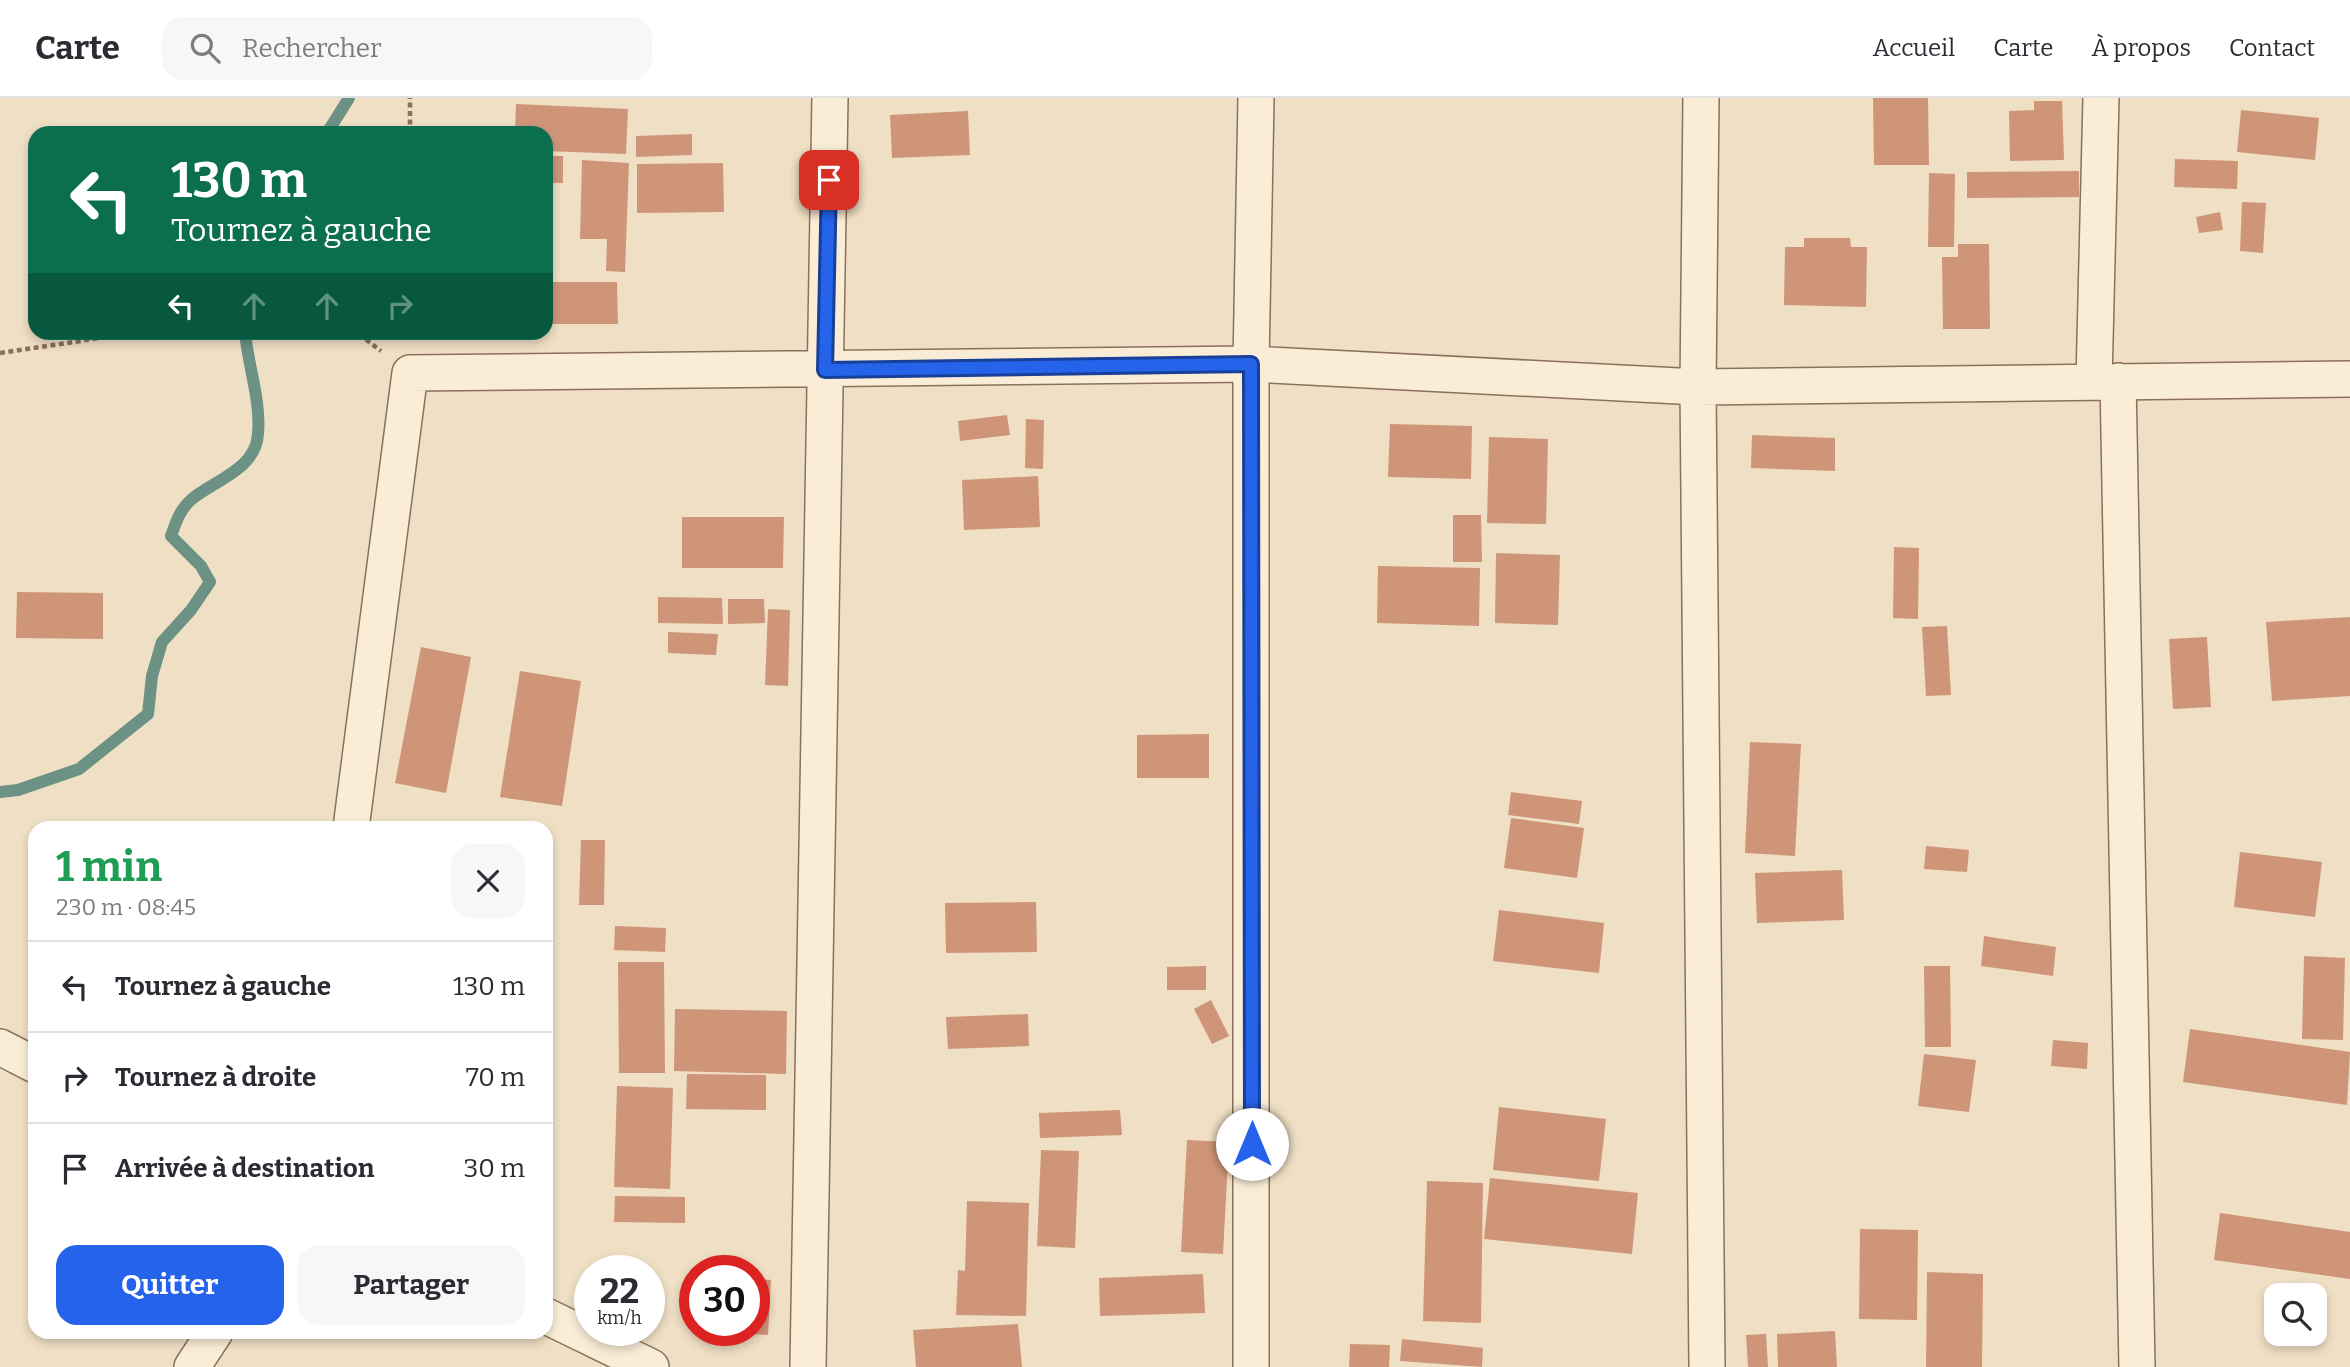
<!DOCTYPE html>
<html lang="fr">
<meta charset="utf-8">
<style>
:root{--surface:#fff;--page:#f7f7f7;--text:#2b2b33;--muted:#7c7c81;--line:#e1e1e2;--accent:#2563eb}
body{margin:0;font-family:Bitter,serif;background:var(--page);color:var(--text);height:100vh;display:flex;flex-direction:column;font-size:26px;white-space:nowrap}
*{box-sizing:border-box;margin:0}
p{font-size:23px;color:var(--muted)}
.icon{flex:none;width:38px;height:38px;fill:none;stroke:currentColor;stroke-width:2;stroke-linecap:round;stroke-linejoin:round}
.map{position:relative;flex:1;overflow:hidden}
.details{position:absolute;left:28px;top:723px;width:525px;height:518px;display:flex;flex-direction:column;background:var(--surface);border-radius:21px;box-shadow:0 4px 10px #0003}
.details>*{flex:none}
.banner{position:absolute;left:28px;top:28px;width:525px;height:214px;border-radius:21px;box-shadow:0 4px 10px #0003;background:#0b6e4f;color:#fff;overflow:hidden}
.tools{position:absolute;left:2264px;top:1185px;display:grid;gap:14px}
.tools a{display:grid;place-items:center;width:63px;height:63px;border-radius:14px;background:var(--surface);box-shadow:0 4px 10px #0003;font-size:35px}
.speed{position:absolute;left:574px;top:1157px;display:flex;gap:14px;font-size:35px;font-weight:700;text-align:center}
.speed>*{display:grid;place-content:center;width:91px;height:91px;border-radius:50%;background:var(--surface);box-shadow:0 4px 10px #0003;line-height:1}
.speed small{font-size:18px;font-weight:400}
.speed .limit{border:10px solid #d22;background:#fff;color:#111}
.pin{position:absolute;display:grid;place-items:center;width:60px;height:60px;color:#fff;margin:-30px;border-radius:14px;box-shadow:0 4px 10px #0006}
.me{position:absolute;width:77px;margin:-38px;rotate:0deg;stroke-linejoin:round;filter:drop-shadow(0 0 5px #0008)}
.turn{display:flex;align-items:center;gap:24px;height:147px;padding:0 28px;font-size:32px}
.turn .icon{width:91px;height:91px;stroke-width:2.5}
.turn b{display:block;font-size:49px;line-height:60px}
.lanes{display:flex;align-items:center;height:66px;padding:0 28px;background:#0003;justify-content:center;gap:35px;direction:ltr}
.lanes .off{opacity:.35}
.round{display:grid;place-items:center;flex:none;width:74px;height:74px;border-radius:21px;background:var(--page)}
.summary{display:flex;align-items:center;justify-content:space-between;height:119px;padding:0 28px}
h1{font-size:42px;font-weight:700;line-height:52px;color:#1e9e55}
.primary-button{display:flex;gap:14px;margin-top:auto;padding:14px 28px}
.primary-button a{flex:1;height:80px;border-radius:21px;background:var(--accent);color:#fff;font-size:28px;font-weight:700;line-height:80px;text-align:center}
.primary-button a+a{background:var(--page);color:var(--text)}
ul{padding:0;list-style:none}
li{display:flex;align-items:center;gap:21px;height:91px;padding:0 28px;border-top:2px solid var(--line)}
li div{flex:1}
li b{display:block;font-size:26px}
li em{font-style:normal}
header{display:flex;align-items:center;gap:42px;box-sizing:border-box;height:98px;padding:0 35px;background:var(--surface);border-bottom:2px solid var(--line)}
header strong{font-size:33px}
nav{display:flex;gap:38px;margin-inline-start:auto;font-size:24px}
.search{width:490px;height:63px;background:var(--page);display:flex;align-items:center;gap:18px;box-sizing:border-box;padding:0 24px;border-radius:21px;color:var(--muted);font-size:26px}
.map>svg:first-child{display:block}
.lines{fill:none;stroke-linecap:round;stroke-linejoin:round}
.stream{stroke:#6c9185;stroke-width:12}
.building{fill:#cf9579}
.street-casing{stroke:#8b705a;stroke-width:38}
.path{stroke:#8b705a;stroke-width:4.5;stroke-dasharray:5 3.5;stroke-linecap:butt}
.street{stroke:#faedd8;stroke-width:35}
.route-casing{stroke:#184099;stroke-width:18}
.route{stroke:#2563eb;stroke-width:12}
</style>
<header>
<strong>Carte</strong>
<div class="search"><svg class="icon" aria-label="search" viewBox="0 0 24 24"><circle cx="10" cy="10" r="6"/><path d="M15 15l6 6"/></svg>Rechercher</div>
<nav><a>Accueil</a><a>Carte</a><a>À propos</a><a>Contact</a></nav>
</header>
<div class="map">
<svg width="2350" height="1269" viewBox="0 0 2350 1269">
<rect width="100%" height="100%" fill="#efdfc4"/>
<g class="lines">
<path class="stream" d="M327,35L349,0
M0,694L18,692L79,671L148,616L152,578L162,544L191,512L210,484L201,468L171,438C176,424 180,411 192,401C215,382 256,371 258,336C261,302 248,268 245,234"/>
</g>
<path class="building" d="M1873,0H1928L1929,67H1874Z
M2034,3H2062L2064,62L2010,63L2009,13L2034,12Z
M516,6L628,11L626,56L546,53V35H515Z
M2241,12L2319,20L2315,62L2237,54Z
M968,13L970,57L892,60L890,17Z
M692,36V57L636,59V38Z
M546,58H563V85H546Z
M2175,61L2238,63L2237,91L2174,89Z
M582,62L629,65L625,174L606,173L607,141H580Z
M723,65L724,114L637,115V66Z
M2079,73V99L1967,100V74Z
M1929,75L1955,76L1954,149H1928Z
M2242,104L2266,105L2263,155L2240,153Z
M2220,114L2223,132L2199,135L2196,119Z
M1804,140H1850L1851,149H1867L1866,209L1784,207L1785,149H1804Z
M1958,146H1989L1990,231H1943L1942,159H1958Z
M546,184H617L618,226H546Z
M1007,317L1010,337L960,343L958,323Z
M1026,321L1044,322L1043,371L1025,370Z
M1390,326L1472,328L1471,381L1388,379Z
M1752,337L1835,340V373L1751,370Z
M1489,339L1548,341L1546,426L1487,425Z
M1038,378L1040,429L964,432L962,382Z
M1453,417H1481L1482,464H1453Z
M682,419H784L783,470H682Z
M1894,449L1919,450L1918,521L1893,520Z
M1496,455L1560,457L1558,527L1495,525Z
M1378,468L1480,470L1479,528L1377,525Z
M17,494L103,495V541L16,540Z
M658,499L722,500L723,526L658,525Z
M728,501H764L765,525L728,526Z
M768,511L790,512L788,588L765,587Z
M2350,519V598L2272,603L2266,524Z
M1947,528L1951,597L1926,598L1922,529Z
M668,534L718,536L716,557L668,555Z
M2207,539L2211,609L2173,611L2169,541Z
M421,549L471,559L446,695L395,685Z
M520,573L581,583L562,708L500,699Z
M1209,636V680H1137V637Z
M1750,644L1801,646L1795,758L1745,755Z
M1511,694L1582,703L1579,726L1508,717Z
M1511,720L1584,730L1577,780L1504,770Z
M581,742H605L604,807H579Z
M1926,748L1969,752L1967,774L1924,771Z
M2240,754L2322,764L2315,819L2234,809Z
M1842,772L1844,822L1757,825L1755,775Z
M1036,804L1037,854L946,855L945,805Z
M1499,812L1604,825L1599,875L1493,863Z
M615,828L666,830L665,854L614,852Z
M1984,838L2056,849L2053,878L1981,868Z
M2304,858L2345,860L2343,942L2302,941Z
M618,864H664L665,975H619Z
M1206,868V892H1167V869Z
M1924,868H1950L1951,949H1925Z
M1211,902L1229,938L1212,946L1194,911Z
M675,911L787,913L786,976L674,973Z
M1028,916L1029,948L948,951L946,919Z
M2190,931L2350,954L2347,1007L2183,984Z
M2053,942L2088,945L2087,971L2051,968Z
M1924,956L1976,962L1969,1014L1918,1008Z
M687,976L766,977V1012L686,1011Z
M617,988L673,990L670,1091L614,1089Z
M1499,1009L1606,1021L1599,1083L1493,1072Z
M1120,1012L1122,1037L1040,1040L1039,1015Z
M1187,1042L1229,1044L1223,1156L1181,1154Z
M1041,1052L1079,1053L1075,1150L1037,1148Z
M1490,1080L1638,1095L1632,1156L1484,1141Z
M1427,1083L1483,1085L1481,1225L1423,1223Z
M615,1098L685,1099V1125L614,1124Z
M967,1103L1029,1105L1026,1218L956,1217L958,1172L965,1173Z
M2220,1115L2350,1134V1181L2214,1162Z
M1860,1131L1918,1132L1917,1222L1859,1221Z
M1927,1174L1983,1176L1982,1269H1926Z
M1203,1176L1205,1215L1100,1218L1099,1180Z
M754,1181L771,1182L768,1237L731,1235V1232H754Z
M1018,1226L1022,1269H916L913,1232Z
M1835,1233L1837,1269H1778L1777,1236Z
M1766,1236L1768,1269H1748L1746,1237Z
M1402,1241L1483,1250L1482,1269L1400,1263Z
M1350,1246L1390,1247L1389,1269H1349Z"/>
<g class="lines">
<defs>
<path id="street" d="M1701,0L1698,289L1707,1269
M2094,283L2101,0
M2118,283L2137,1269
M351,730L410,275L1251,266L1698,289L2350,281
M0,949L35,967
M546,1218L651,1269
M192,1269L215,1234
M808,1269L830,0
M1251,1269V266L1256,0"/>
</defs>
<use href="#street" class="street-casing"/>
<path class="path" d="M410,35V0
M351,234L360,237L381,253
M0,255L140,234"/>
<use href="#street" class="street"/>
</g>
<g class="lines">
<defs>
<path id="route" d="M829,82L825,272L1251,266L1252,1046"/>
</defs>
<use href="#route" class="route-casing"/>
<use href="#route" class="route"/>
</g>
</svg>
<div class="tools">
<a><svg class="icon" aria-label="search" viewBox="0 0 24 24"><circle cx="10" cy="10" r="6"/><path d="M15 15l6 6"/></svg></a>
</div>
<div class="speed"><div>22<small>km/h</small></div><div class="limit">30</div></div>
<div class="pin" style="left:829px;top:82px;background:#d93025"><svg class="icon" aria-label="arrive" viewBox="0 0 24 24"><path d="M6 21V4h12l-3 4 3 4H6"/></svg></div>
<svg class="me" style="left:1252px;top:1046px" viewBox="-20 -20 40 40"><circle r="19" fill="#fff"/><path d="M0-13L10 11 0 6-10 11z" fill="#2563eb"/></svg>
<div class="banner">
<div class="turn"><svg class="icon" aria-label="left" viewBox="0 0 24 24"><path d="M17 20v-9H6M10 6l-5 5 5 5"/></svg><div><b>130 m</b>Tournez à gauche</div></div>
<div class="lanes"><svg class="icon" aria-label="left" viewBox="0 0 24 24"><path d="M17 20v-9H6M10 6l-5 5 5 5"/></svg><svg class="icon off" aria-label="ahead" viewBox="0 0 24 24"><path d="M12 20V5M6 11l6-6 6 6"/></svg><svg class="icon off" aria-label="ahead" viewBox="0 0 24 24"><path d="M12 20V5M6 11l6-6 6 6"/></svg><svg class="icon off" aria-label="right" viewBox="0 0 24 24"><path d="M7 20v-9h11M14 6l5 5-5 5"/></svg></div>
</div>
<section class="details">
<div class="summary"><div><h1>1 min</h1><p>230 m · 08:45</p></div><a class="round"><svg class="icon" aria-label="close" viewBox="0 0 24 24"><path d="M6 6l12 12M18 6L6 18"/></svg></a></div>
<ul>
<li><svg class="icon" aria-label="left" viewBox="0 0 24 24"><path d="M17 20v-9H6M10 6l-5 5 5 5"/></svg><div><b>Tournez à gauche</b></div><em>130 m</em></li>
<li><svg class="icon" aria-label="right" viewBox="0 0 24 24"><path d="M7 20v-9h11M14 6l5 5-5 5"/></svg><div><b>Tournez à droite</b></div><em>70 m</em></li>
<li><svg class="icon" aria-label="arrive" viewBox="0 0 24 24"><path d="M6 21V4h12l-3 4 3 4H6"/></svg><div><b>Arrivée à destination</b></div><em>30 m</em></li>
</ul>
<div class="primary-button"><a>Quitter</a><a>Partager</a></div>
</section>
</div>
